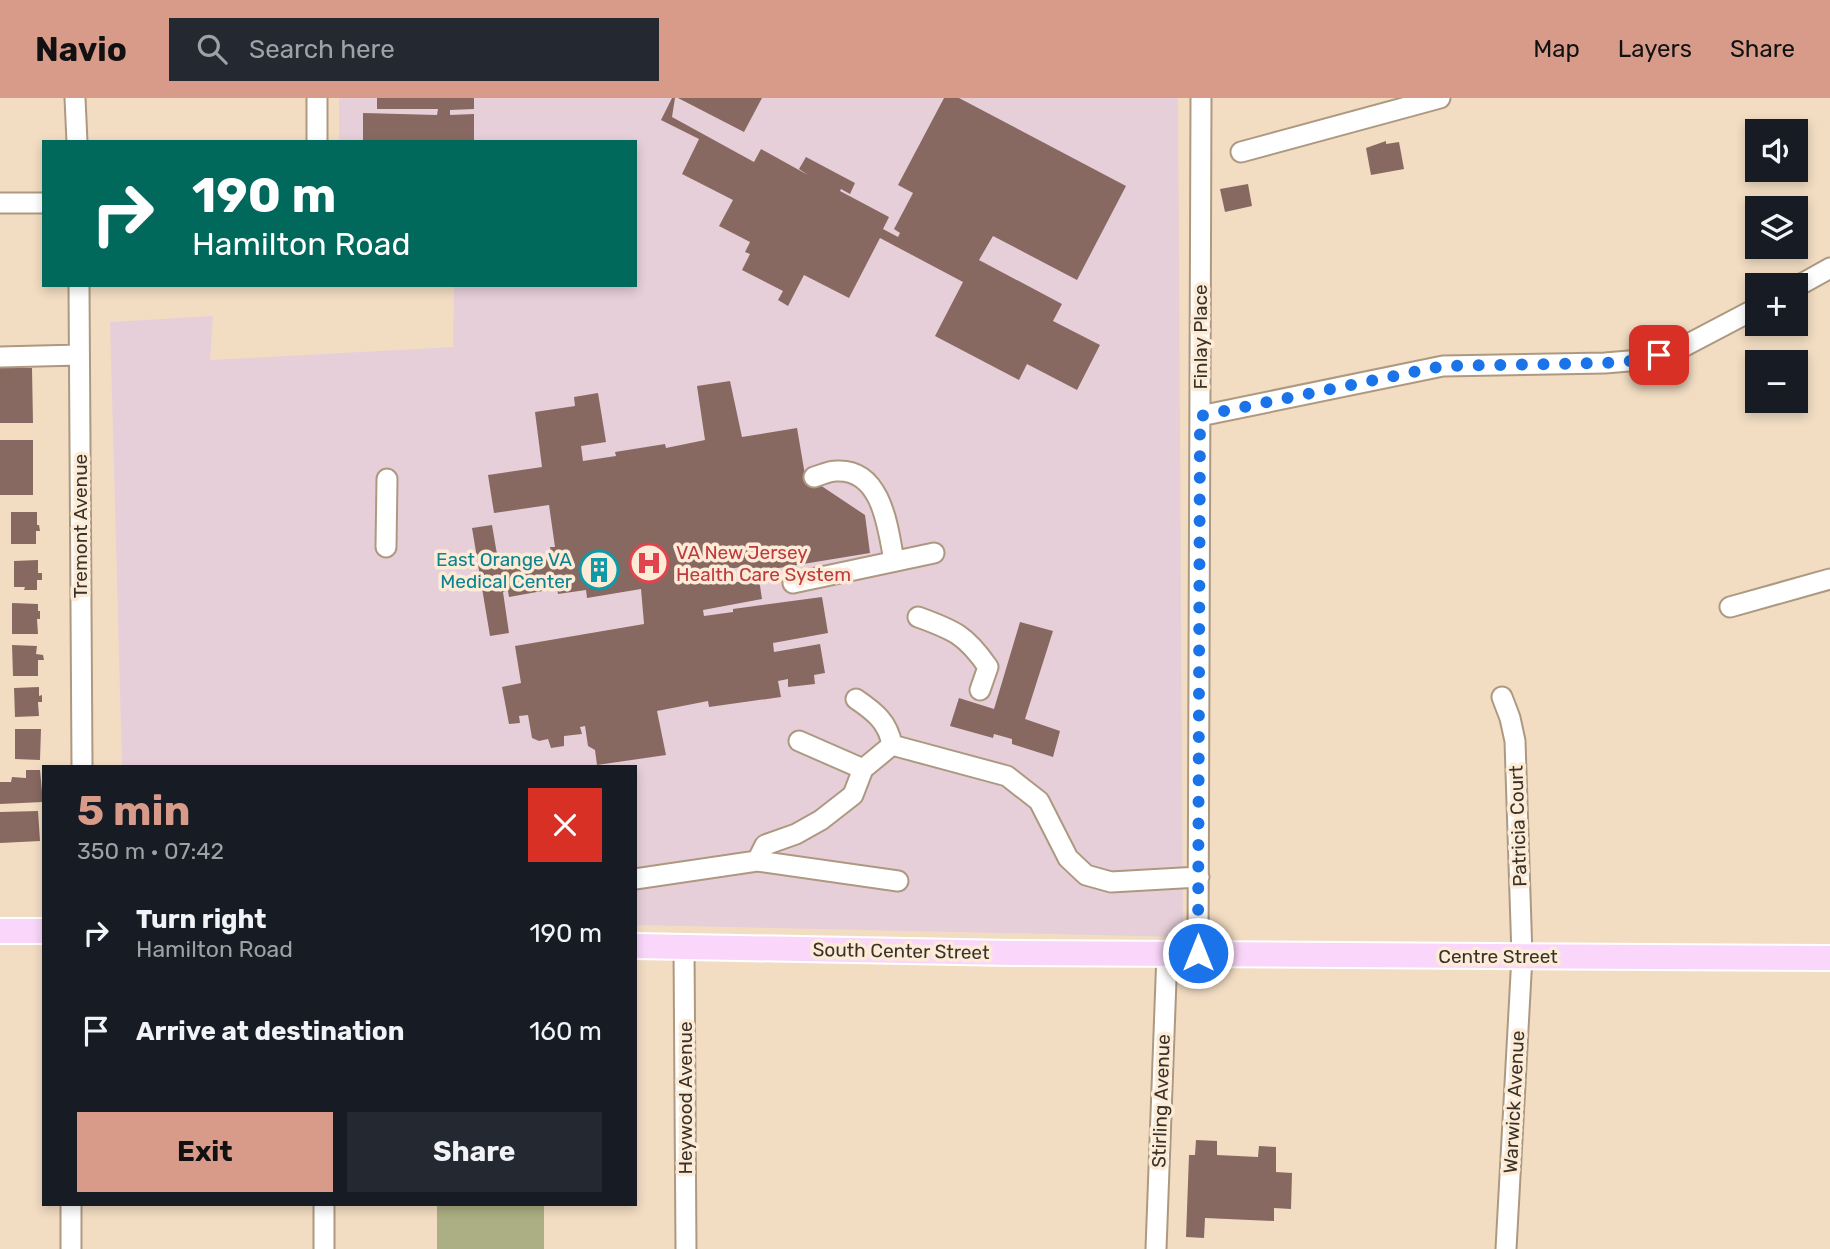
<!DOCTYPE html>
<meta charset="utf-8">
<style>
:root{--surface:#171b24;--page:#242831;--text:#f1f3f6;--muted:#9ea1a6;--accent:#d89b8a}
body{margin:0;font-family:Rubik,sans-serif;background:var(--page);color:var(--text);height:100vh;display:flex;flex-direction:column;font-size:26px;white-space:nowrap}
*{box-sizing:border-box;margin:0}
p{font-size:23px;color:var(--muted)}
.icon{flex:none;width:38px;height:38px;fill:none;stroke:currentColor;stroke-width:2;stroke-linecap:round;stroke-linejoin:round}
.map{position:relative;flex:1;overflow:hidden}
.sheet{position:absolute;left:42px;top:667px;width:595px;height:441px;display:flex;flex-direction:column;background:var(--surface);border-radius:0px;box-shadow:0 4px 10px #0003}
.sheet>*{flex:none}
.top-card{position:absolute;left:42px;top:42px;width:595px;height:147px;border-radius:0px;box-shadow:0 4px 10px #0003;background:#00695c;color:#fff;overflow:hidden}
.buttons{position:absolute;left:1745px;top:21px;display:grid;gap:14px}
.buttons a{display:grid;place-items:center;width:63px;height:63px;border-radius:0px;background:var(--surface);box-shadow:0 4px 10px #0003;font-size:35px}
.pin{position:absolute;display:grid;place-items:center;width:60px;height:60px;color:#fff;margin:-30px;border-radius:14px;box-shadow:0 4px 10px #0006}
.me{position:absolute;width:77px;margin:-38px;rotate:0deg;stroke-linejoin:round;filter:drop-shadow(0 0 5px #0008)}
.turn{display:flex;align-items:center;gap:24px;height:147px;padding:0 35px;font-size:32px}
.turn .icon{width:91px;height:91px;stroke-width:2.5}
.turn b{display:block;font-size:49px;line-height:60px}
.round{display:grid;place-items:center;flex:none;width:74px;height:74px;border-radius:0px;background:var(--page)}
.summary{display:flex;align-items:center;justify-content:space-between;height:119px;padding:0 35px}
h1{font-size:42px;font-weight:700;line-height:52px;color:var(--accent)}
.action{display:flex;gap:14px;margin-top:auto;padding:14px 35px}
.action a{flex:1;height:80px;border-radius:0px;background:var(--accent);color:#111;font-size:28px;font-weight:700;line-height:80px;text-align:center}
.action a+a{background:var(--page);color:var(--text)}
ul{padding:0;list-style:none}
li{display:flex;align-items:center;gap:21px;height:98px;padding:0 35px}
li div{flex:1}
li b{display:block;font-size:26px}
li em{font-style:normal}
header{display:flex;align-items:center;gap:42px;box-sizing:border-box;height:98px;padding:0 35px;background:var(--accent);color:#111}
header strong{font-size:33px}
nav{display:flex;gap:38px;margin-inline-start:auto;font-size:24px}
.search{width:490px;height:63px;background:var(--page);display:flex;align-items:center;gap:18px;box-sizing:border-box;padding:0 24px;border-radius:0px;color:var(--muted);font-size:26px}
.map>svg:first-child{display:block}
.medical{fill:#e7cfd9}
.forest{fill:#acae83}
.building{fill:#886962}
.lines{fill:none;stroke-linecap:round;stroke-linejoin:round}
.minor-casing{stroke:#ad9981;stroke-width:23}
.major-casing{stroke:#fff;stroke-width:28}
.minor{stroke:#fff;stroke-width:19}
.major{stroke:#f9d6fa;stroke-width:24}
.route{stroke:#1a73e8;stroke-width:12;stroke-dasharray:0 21.6}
.labels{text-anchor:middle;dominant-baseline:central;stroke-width:7;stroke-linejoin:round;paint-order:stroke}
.street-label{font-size:19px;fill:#3a3228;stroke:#fcebd6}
.health-label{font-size:19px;fill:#be3a42;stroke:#fcebd6;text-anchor:start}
.culture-label{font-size:19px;fill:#0d838f;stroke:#fcebd6;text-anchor:end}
</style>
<header>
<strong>Navio</strong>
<div class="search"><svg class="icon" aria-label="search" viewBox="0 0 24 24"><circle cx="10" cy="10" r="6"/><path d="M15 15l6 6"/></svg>Search here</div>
<nav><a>Map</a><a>Layers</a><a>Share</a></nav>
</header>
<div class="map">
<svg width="1830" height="1151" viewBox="0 0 1830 1151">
<rect width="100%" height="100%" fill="#f2ddc3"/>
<path class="medical" d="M339,0H1178L1183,839L635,827V668H122L110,224L213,218L210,262L453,249L454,187H635V44H339Z"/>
<path class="forest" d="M437,1106H544V1151H437Z"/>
<path class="building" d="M377,0H474V11L450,12V17L474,16V44H363V15L437,17L438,11H377Z
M672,0H675L672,19L754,64L761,51L808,77L799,71L806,59L855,85L850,96L841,91L840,93L889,119L883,131L898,139L900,135L894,131L913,95L898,87L944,0H959L1126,88L1077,182L993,138L979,162L1062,206L1053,223L1100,247L1077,292L1027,266L1019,282L935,238L963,184L880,140L849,200L804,177L788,208L778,202L783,193L742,172L750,156L745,154L750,144L719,128L733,102L682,76L699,41L661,22Z
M678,0H762L744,34Z
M1386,43V46L1399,44L1404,71L1371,77L1366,50Z
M1248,86L1252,108L1225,114L1220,91Z
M0,270H32L33,325H0Z
M730,283L742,339L797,330L805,377L865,417L870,455L742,476L741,469L689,477L691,480L721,476L723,486L759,481L762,501L703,512L704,518L733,514V511L822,499L828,535L773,545L774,554L820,546L825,575L814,577L815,586L788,589V581L778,583L781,599L709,609L708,603L657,613L666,657L597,667L595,652L588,648L585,628L580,629L582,636L564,638V648L551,650L548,641L539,643L532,640L528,617L519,618L520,625L509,626L502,589L521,585L515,548L644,526L641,491L587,500L586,492L558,496L556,484L548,486V492L509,499L508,493L503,494L509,535L490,538L472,430L492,427L499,468L504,466L503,462L542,456L544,462L552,460L550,449H555L549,407L494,415L488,377L542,369L535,314L575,308L574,299L598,295L606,344L581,348L583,363L616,358L615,354L665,346L666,350L705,342L697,288Z
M0,342H33V397H0Z
M11,414H37V427H39L40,433H36V446H11Z
M38,462V475H42V482H37V492H24L25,489H14V463Z
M12,505L38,506V513H40V521H37L38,536H12Z
M1020,524L1053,533L1025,621L1060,633L1053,659L1012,646V641L994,636L993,640L950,628L959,600L994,611Z
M12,547L37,548L36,556L43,557L44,562H38V578H13Z
M39,589V598L42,597V604H38L39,618L15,619L14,590Z
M15,631H41L40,662L15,661Z
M26,672H40L43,704L0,706V684H11L12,679L26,680Z
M38,713L40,743L0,745V714Z
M1196,1042L1217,1043V1057L1258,1059L1259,1048L1276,1049V1074L1292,1075L1291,1111L1274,1110V1123L1205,1120L1204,1140L1186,1139L1189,1057H1195Z"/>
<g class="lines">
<defs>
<path id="minor" d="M75,0L77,44
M317,44V0
M1241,54L1440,0
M0,105H44
M79,187L82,668
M1796,189L1830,170
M0,259L79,257
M1200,318L1443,268L1605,265L1641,262L1677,252L1757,210
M814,379C821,377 829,373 836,373C882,370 888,430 894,463
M386,449L387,381
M793,485L934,455
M1730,509L1830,481
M918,519C954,532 966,537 988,569L980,592
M1502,599L1510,620L1515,643L1522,858L1506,1151
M856,601C875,614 888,624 892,647L1007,678L1039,703L1068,760L1086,777L1111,784L1199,779
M799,643L863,671
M892,647L863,671L853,697L821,722L796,736L765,747L757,763L898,783
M635,781L757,763
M684,849L686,1151
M1198,855L1201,0
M324,1106V1151
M71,1151V1106
M1156,1151L1167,855"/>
<path id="major" d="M0,833H44
M635,848L1011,855L1830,860"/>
</defs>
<use href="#minor" class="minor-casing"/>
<use href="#major" class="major-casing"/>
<use href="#minor" class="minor"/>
<use href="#major" class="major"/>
</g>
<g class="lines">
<path class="route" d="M1198,855L1200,318L1443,268L1605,265L1641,262L1659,257"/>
</g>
<defs>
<symbol id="hospital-ring" viewBox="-11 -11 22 22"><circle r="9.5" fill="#fcebd6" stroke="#e0444e" stroke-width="1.5"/><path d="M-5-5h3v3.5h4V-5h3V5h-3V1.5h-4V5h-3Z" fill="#e0444e"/></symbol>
<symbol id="building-ring" viewBox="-11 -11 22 22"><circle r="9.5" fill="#fcebd6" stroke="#0f9aa8" stroke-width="1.5"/><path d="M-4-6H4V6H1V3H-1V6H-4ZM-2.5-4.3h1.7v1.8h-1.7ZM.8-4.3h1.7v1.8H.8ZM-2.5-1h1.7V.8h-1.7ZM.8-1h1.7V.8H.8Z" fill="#0f9aa8"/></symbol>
</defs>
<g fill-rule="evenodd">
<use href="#hospital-ring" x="627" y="443" width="44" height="44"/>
<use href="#building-ring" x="577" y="450" width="44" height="44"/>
</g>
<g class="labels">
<g class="street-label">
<text transform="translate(1200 239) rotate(-90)">Finlay Place</text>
<text transform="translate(80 428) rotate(-90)">Tremont Avenue</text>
<text transform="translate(1518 728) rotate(-92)">Patricia Court</text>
<text transform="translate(901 853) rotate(1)">South Center Street</text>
<text x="1498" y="858">Centre Street</text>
<text transform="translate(685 1000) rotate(-90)">Heywood Avenue</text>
<text transform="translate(1161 1003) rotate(-88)">Stirling Avenue</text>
<text transform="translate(1514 1004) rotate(-87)">Warwick Avenue</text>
</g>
<g class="health-label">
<text x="676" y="454">VA New Jersey<tspan x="676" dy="22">Health Care System</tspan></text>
</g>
<g class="culture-label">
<text x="572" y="461">East Orange VA<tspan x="572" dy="22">Medical Center</tspan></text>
</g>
</g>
</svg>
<div class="buttons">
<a><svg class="icon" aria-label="sound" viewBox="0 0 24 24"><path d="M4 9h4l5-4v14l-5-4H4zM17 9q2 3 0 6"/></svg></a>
<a><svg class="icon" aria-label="layers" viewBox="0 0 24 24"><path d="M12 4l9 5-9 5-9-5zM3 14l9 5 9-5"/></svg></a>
<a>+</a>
<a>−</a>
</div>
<div class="pin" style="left:1659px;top:257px;background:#d93025"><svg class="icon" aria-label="arrive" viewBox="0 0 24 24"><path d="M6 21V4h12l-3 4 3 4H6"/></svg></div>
<svg class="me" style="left:1198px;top:855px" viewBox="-20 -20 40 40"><circle r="17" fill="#1a73e8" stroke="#fff" stroke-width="3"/><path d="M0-11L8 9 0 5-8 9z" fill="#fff"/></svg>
<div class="top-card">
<div class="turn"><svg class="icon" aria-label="right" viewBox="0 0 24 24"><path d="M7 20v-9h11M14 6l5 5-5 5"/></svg><div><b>190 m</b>Hamilton Road</div></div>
</div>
<section class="sheet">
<div class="summary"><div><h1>5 min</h1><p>350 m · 07:42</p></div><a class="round" style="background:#d93025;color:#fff"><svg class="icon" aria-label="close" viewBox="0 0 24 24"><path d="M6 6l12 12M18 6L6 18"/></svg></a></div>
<ul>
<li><svg class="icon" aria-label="right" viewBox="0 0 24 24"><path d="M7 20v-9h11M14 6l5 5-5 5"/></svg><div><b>Turn right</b><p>Hamilton Road</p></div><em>190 m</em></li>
<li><svg class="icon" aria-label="arrive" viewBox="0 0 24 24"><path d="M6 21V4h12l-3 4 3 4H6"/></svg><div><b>Arrive at destination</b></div><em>160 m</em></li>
</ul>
<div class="action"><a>Exit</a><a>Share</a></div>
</section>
</div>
